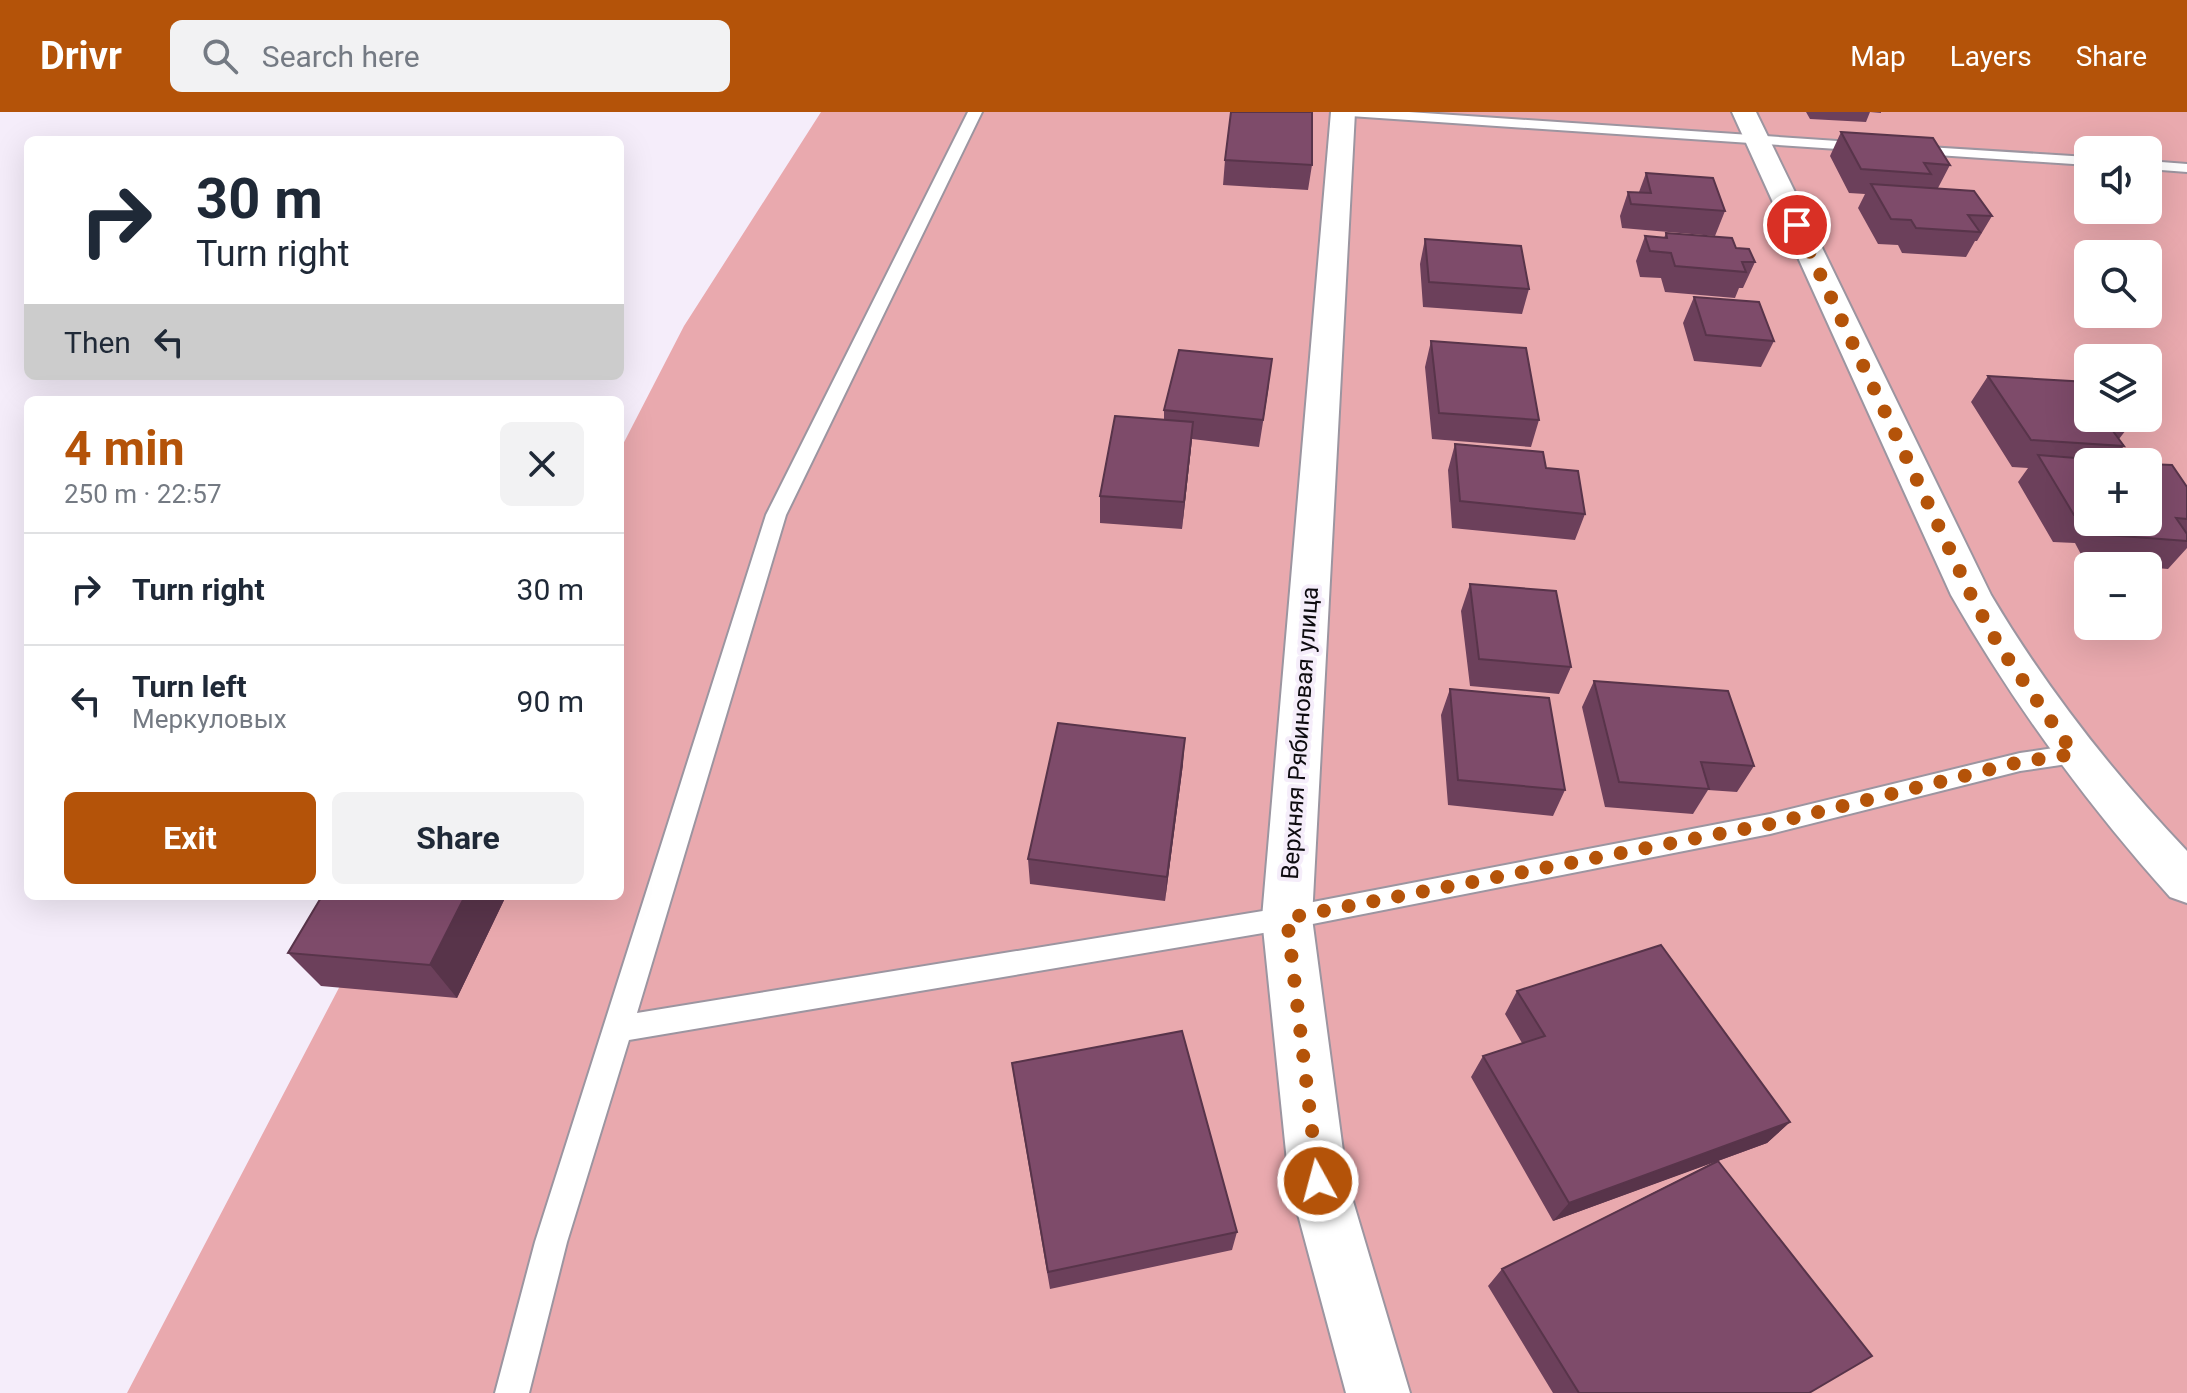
<!DOCTYPE html>
<meta charset="utf-8">
<style>
:root{--surface:#fff;--page:#f2f2f3;--text:#1f2937;--muted:#747a83;--line:#e0e1e3;--accent:#b45309}
body{margin:0;font-family:Roboto,sans-serif;background:var(--page);color:var(--text);height:100vh;display:flex;flex-direction:column;font-size:30px;white-space:nowrap}
*{box-sizing:border-box;margin:0}
p{font-size:26px;color:var(--muted)}
.icon{flex:none;width:44px;height:44px;fill:none;stroke:currentColor;stroke-width:2;stroke-linecap:round;stroke-linejoin:round}
.map{position:relative;flex:1;overflow:hidden}
.side{position:absolute;left:24px;top:284px;width:600px;height:504px;display:flex;flex-direction:column;background:var(--surface);border-radius:12px;box-shadow:0 8px 32px #0002}
.side>*{flex:none}
.banner{position:absolute;left:24px;top:24px;width:600px;height:244px;border-radius:12px;box-shadow:0 8px 32px #0002;background:#fff;color:var(--text);overflow:hidden}
.controls{position:absolute;left:2074px;top:24px;display:grid;gap:16px}
.controls a{display:grid;place-items:center;width:88px;height:88px;border-radius:12px;background:var(--surface);box-shadow:0 8px 32px #0002;font-size:40px}
.pin{position:absolute;display:grid;place-items:center;width:68px;height:68px;color:#fff;margin:-34px;border:4px solid #fff;border-radius:50%;box-shadow:0 2px 8px #0007}
.me{position:absolute;width:88px;margin:-44px;rotate:353deg;stroke-linejoin:round;filter:drop-shadow(0 0 6px #0008)}
.turn{display:flex;align-items:center;gap:28px;height:168px;padding:0 40px;font-size:36px}
.turn .icon{width:104px;height:104px;stroke-width:2.5}
.turn b{display:block;font-size:56px;line-height:68px}
.then{display:flex;align-items:center;height:76px;padding:0 40px;background:#0003;gap:16px;font-size:30px}
.round{display:grid;place-items:center;flex:none;width:84px;height:84px;border-radius:12px;background:var(--page)}
.head{display:flex;align-items:center;justify-content:space-between;height:136px;padding:0 40px}
h1{font-size:48px;font-weight:700;line-height:60px;color:var(--accent)}
.cta{display:flex;gap:16px;margin-top:auto;padding:16px 40px}
.cta a{flex:1;height:92px;border-radius:12px;background:var(--accent);color:#fff;font-size:32px;font-weight:700;line-height:92px;text-align:center}
.cta a+a{background:var(--page);color:var(--text)}
ul{padding:0;list-style:none}
li{display:flex;align-items:center;gap:24px;height:112px;padding:0 40px;border-top:2px solid var(--line)}
li div{flex:1}
li b{display:block;font-size:30px}
li em{font-style:normal}
header{display:flex;align-items:center;gap:48px;box-sizing:border-box;height:112px;padding:0 40px;background:var(--accent);color:#fff}
header strong{font-size:38px}
nav{display:flex;gap:44px;margin-inline-start:auto;font-size:28px}
.search{width:560px;height:72px;background:var(--page);display:flex;align-items:center;gap:20px;box-sizing:border-box;padding:0 28px;border-radius:12px;color:var(--muted);font-size:30px}
.map>svg:first-child{display:block}
.green{fill:#e9a9ae;fill-rule:evenodd}
.lines{fill:none;stroke-linecap:round;stroke-linejoin:round}
.service-casing{stroke:#9c95a0;stroke-width:4}
.minor-casing{stroke:#9c95a0;stroke-width:4}
.service{fill:#fff;fill-rule:evenodd}
.minor{fill:#fff;fill-rule:evenodd}
.wall{fill:#6c405b}
.shaded-wall{fill:#58344a}
.building{fill:#7e4b6a;stroke:#58344a;stroke-width:2}
.route{stroke:#b45309;stroke-width:14;stroke-dasharray:0 25.2}
.labels{text-anchor:middle;dominant-baseline:central;stroke-width:8;stroke-linejoin:round;paint-order:stroke}
.street-label{font-size:24px;fill:#0e0c10;stroke:#f5edfa}
</style>
<header>
<strong>Drivr</strong>
<div class="search"><svg class="icon" aria-label="search" viewBox="0 0 24 24"><circle cx="10" cy="10" r="6"/><path d="M15 15l6 6"/></svg>Search here</div>
<nav><a>Map</a><a>Layers</a><a>Share</a></nav>
</header>
<div class="map">
<svg width="2187" height="1281" viewBox="0 0 2187 1281">
<rect width="100%" height="100%" fill="#f5edfa"/>
<path class="green" d="M821,0H2187V1281H127L387,784H620V338L684,214ZM2088,38H2148V98H2088ZM2088,142H2148V202H2088ZM2088,246H2148V306H2088ZM2088,350H2148V410H2088ZM2088,454H2148V514H2088Z"/>
<g class="lines">
<defs>
<path id="service" d="M968,0H982L786,403L637,901L1287,795L1770,702L2020,641L2074,633L2082,635L2086,642L2082,649L2074,651L2020,659L1770,722L1287,817L629,928L567,1130L529,1281H495L535,1130L766,403Z
M1343,0H1409L1867,31L1874,35L1867,39L1350,4Z
M1912,34L2088,45V53L1907,41L1905,38Z
M2148,49L2187,52V60L2148,57Z"/>
<path id="minor" d="M1331,0H1355L1312,806L1347,1069L1410,1281H1346L1289,1069L1262,806Z
M1732,0H1756L1991,483C2046,576 2113,661 2187,739V791L2170,785C2086,691 2014,593 1951,483Z"/>
</defs>
<use href="#service" class="service-casing"/>
<use href="#minor" class="minor-casing"/>
<use href="#service" class="service"/>
<use href="#minor" class="minor"/>
</g>
<path class="wall" d="M1806,0H1881V1L1870,0L1866,10L1810,7Z
M1841,20L1950,53L1938,76L1992,104L1977,129H1975L1966,145L1902,141L1898,133L1878,132L1858,96L1865,82L1849,81L1830,44Z
M1225,48L1312,53L1308,78L1223,73Z
M1646,61L1725,99L1715,124L1622,116L1620,104L1628,80H1639Z
M1666,121L1736,136L1755,150L1743,176H1739L1735,186L1665,180L1661,166L1640,165L1636,149L1645,124L1664,126Z
M1425,127L1529,177L1522,202L1423,195L1420,152Z
M1694,185L1774,229L1761,255L1694,249L1683,211Z
M1431,229L1539,308L1531,335L1432,327L1425,255Z
M1988,264L2133,309L2119,327L2124,334L2112,349L2088,350V410H2148L2187,375V436L2168,457L2085,450L2075,431L2053,430L2018,370L2028,356L2012,355L1971,290Z
M1269,273L1259,335L1192,327L1182,417L1100,411V384L1164,308V298Z
M1455,332L1546,356L1585,402L1575,428L1452,416L1448,358Z
M1470,472L1571,555L1559,582L1470,574L1461,499Z
M1594,569L1754,654L1737,680L1708,678L1693,702L1605,695L1582,595Z
M1450,577L1565,678L1553,704L1448,693L1441,603Z
M1183,652L1165,789L1030,772L1028,747Z
M322,784H506L457,886L321,874L288,841Z
M1517,879L1790,1010L1767,1031L1718,1049L1809,1281H1553L1488,1174L1502,1157L1716,1049L1553,1109L1471,965L1483,944L1522,931L1505,902Z
M1012,951L1237,1120L1232,1138L1050,1177L1015,973Z"/>
<path class="shaded-wall" d="M1193,310L1191,336L1182,417L1184,390Z
M1185,626L1183,652L1165,789L1167,765Z
M465,784H506L457,886L430,853Z
M1790,1010L1767,1031L1553,1109L1569,1091Z"/>
<path class="building" d="M1231,0H1312V53L1225,48Z
M1841,20L1933,26L1950,53L1924,51L1931,62L1861,57Z
M1646,61L1713,66L1725,99L1631,92L1628,80L1651,81Z
M1871,72L1974,79L1992,104L1968,103L1980,120L1916,116L1911,108L1891,107Z
M1666,121L1732,126L1736,136L1749,137L1755,150H1742L1746,160L1675,154L1671,141L1650,139L1645,124L1667,126Z
M1425,127L1521,134L1529,177L1429,170Z
M1694,185L1759,190L1774,229L1706,223Z
M1431,229L1526,236L1539,308L1439,301Z
M1179,238L1272,247L1263,308L1164,298Z
M1988,264L2088,270V306H2131L2133,309L2104,307L2124,334L2031,328Z
M1115,304L1193,310L1184,390L1100,384Z
M1455,332L1543,340L1546,356L1578,359L1585,402L1460,389Z
M2038,343L2127,350H2088V404L2074,403Z
M2148,352L2172,353L2187,375V407L2176,406L2187,422V429L2108,423L2100,410H2148Z
M1470,472L1556,479L1571,555L1479,547Z
M1594,569L1728,579L1754,654L1701,650L1709,677L1619,670Z
M1450,577L1549,586L1565,678L1458,668Z
M1058,611L1185,626L1167,765L1028,747Z
M322,784H465L430,853L288,841Z
M1661,833L1790,1010L1569,1091L1483,944L1545,924L1517,879Z
M1182,919L1237,1120L1048,1160L1012,951Z
M1718,1049L1872,1244L1809,1281H1579L1502,1157Z"/>
<g class="lines">
<path class="route" d="M1318,1069L1287,806L1770,712L2020,650L2074,642L1999,534L1971,483L1797,113"/>
</g>
<g class="labels">
<g class="street-label">
<text transform="translate(1300 621) rotate(-86)">Верхняя Рябиновая улица</text>
</g>
</g>
</svg>
<div class="controls">
<a><svg class="icon" aria-label="sound" viewBox="0 0 24 24"><path d="M4 9h4l5-4v14l-5-4H4zM17 9q2 3 0 6"/></svg></a>
<a><svg class="icon" aria-label="search" viewBox="0 0 24 24"><circle cx="10" cy="10" r="6"/><path d="M15 15l6 6"/></svg></a>
<a><svg class="icon" aria-label="layers" viewBox="0 0 24 24"><path d="M12 4l9 5-9 5-9-5zM3 14l9 5 9-5"/></svg></a>
<a>+</a>
<a>−</a>
</div>
<div class="pin" style="left:1797px;top:113px;background:#d93025"><svg class="icon" aria-label="arrive" viewBox="0 0 24 24"><path d="M6 21V4h12l-3 4 3 4H6"/></svg></div>
<svg class="me" style="left:1318px;top:1069px" viewBox="-20 -20 40 40"><circle r="17" fill="#b45309" stroke="#fff" stroke-width="3"/><path d="M0-11L8 9 0 5-8 9z" fill="#fff"/></svg>
<div class="banner">
<div class="turn"><svg class="icon" aria-label="right" viewBox="0 0 24 24"><path d="M7 20v-9h11M14 6l5 5-5 5"/></svg><div><b>30 m</b>Turn right</div></div>
<div class="then">Then<svg class="icon" aria-label="left" viewBox="0 0 24 24"><path d="M17 20v-9H6M10 6l-5 5 5 5"/></svg></div>
</div>
<section class="side">
<div class="head"><div><h1>4 min</h1><p>250 m · 22:57</p></div><a class="round"><svg class="icon" aria-label="close" viewBox="0 0 24 24"><path d="M6 6l12 12M18 6L6 18"/></svg></a></div>
<ul>
<li><svg class="icon" aria-label="right" viewBox="0 0 24 24"><path d="M7 20v-9h11M14 6l5 5-5 5"/></svg><div><b>Turn right</b></div><em>30 m</em></li>
<li><svg class="icon" aria-label="left" viewBox="0 0 24 24"><path d="M17 20v-9H6M10 6l-5 5 5 5"/></svg><div><b>Turn left</b><p>Меркуловых</p></div><em>90 m</em></li>
</ul>
<div class="cta"><a>Exit</a><a>Share</a></div>
</section>
</div>
